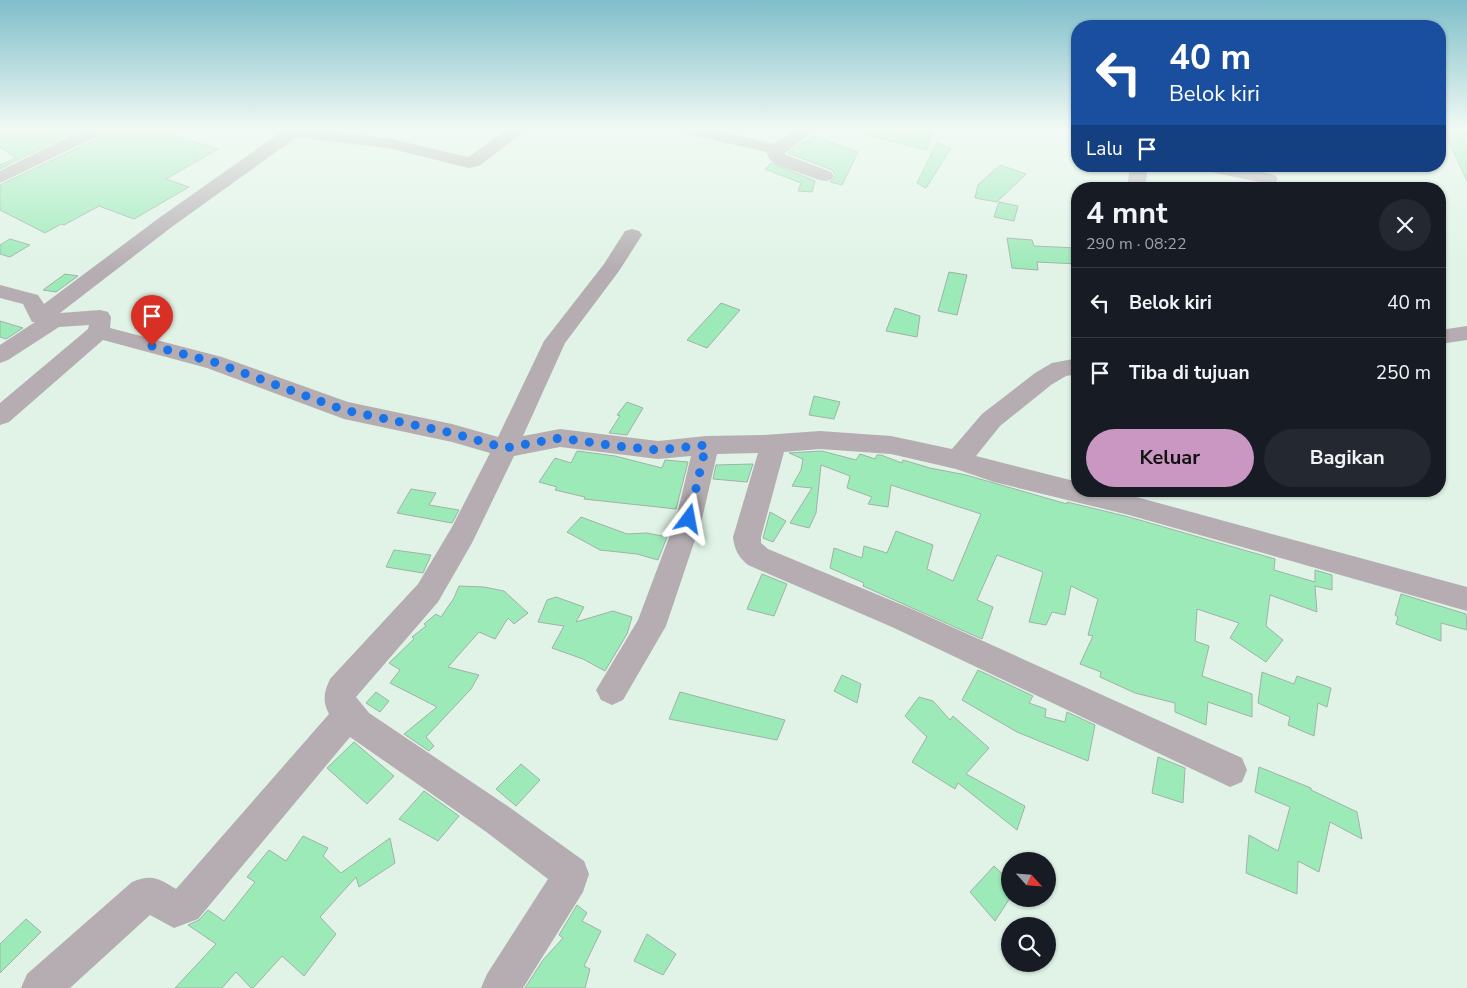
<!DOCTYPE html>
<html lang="id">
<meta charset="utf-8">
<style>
:root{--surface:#171b24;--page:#242831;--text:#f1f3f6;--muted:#9ea1a6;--line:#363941;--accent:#ca97c2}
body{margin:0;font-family:"Nunito Sans",sans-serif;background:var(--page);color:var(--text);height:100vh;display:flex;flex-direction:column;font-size:19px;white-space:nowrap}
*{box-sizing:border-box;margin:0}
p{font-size:16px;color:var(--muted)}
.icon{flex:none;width:28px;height:28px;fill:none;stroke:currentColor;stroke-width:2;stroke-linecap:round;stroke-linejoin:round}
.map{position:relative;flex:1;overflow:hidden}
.details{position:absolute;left:1071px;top:182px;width:375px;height:315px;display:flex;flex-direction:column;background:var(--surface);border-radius:20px;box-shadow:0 1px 4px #0004}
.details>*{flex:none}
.hud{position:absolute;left:1071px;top:20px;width:375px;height:152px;border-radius:20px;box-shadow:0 1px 4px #0004;background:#1a4fa0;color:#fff;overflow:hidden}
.needle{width:32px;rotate:116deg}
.buttons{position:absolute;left:1001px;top:852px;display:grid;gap:10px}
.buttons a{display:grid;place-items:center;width:55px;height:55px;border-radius:50%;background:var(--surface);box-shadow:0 1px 4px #0004;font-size:25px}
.pin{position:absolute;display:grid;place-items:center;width:42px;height:42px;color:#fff;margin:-51px -21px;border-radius:50% 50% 50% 0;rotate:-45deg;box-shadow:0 0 5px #0007}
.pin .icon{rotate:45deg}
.me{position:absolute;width:55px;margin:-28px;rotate:13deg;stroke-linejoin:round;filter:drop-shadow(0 0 4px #0008)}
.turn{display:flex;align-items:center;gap:18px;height:105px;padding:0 15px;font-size:22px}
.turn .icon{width:65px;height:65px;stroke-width:2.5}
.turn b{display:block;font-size:35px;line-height:42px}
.then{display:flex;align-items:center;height:48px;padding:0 15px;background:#0003;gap:10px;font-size:19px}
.round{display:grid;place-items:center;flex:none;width:52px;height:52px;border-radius:26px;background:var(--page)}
.headline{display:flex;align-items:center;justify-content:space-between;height:85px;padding:0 15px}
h1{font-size:30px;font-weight:700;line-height:38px}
.action{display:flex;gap:10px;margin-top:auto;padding:10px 15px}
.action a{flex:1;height:58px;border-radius:30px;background:var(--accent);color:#111;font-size:20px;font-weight:700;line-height:58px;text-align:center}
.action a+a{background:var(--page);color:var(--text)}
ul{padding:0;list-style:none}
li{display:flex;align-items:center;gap:15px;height:70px;padding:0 15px;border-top:1px solid var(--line)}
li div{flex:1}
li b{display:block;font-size:19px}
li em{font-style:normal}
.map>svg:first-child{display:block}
.building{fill:#9deab9;stroke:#a0b2a6}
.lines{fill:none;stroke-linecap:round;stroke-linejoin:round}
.minor{fill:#b5adb2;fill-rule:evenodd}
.route{stroke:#1a73e8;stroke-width:9;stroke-dasharray:0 16.2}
</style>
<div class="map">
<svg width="1467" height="988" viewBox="0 0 1467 988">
<rect width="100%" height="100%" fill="#e0f3e6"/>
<path class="building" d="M9,130H21L36,135L42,130H77L0,169V165L16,158L0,147V135Z
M106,130H163V133L218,149L166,179L189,187L134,219L99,206L64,225L61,224L45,233L0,210V185L103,136Z
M872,130H932L927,150L871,136Z
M1443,130H1467V181Z
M814,136L858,152L842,185L830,182L836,176L832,170L788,153L803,142L805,143Z
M937,143L951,148L926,188L917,183Z
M771,163L815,181L812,192L798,191L801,183L765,169Z
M1000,165L1026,174L997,202L975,198L978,185Z
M999,202L1018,206L1014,221L994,217Z
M1007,238L1032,240L1034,246L1078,248V264L1037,262L1038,270L1012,268Z
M10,239L30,245L10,257L0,254V245Z
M949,272L967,275L957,315L938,311Z
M65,274L78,276L56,292L43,290Z
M721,303L740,310L707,348L687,340Z
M895,308L920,316L917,337L886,331Z
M0,321L23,328L6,339L0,337Z
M814,396L840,402L834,419L809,415Z
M627,402L643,408L627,435L609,433L620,416L617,415Z
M577,451L615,456L662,468L665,460L688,462L676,509L584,499L585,497L555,490L557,487L539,482L555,458L571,463Z
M822,451L856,460L860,454L875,459L877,455H881L902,463L903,460L930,468L966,475L1067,504V502L1129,517L1275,559L1274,570L1315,582V570L1332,575V590L1315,586L1317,612L1270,595L1266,626L1283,640L1266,662L1230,638L1239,623L1197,609L1195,641L1209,646L1202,676L1252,694V717L1208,702L1206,725L1175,712V703L1135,693L1100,677L1101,672L1080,664L1093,636L1088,635L1098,599L1071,586L1065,615L1052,612L1046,625L1029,622L1043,572L997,555L977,600L993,607L982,639L863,586L864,583L830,568L834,548L862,558L864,546L887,553L896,531L933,545L927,569L953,581L981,514L891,485L888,507L868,504L872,497L847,488L850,476L821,465L816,513L809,528L790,523L812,488L792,486L801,470L803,459L789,453Z
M753,464L747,482L713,479L716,465Z
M411,489L436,493L429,505L459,510L452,523L397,513Z
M770,512L786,521L773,542L763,538Z
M581,517L627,534L647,533L667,537L658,560L637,554L600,550L567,532Z
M394,550L431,555L423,573L386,567Z
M762,574L787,584L774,616L747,609Z
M459,586L484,587L504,591L528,613L514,624L508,618L495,639L479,632L448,667L479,675L471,689L426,737L434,746L429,751L404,734L437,707L390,683L400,670L389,663L414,639L412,637L426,626L424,624L436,614L441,617L454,598Z
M1401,594L1466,614L1467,630L1441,623V641L1396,624L1398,617L1395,615Z
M556,597L584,607L576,622L613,611L632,617L627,634L605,671L583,659L552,648L564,626L538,622L547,600Z
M978,670L1033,696L1029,703L1046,709L1045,717L1065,722L1067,712L1095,725L1088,761L1017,732L962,700Z
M1262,672L1294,684L1297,676L1331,688L1327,707L1318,703L1314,736L1288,725L1290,717L1258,703Z
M842,675L861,684L857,703L834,691Z
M376,692L389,701L380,712L366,703Z
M680,692L785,720L777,740L669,719Z
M919,697L933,701L950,720L953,716L989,748L966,774L1025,806L1017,830L958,783L955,789L912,762L927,737L905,716Z
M354,742L394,776L367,804L327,768Z
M1158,757L1185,768L1183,803L1152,793Z
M521,764L540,780L516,806L496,789Z
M1259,767L1311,788V790L1357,812L1362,839L1330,822L1319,872L1298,861L1297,894L1246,873L1249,835L1278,851L1290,807L1255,792Z
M424,791L459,816L438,841L399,819Z
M303,836L328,848L323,856L341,873L390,838L395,863L359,887L356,877L320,917L336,934L304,976L282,956L253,988H251L236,972L222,988H175L216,944L188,925L199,920L208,910L224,921L255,882L247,877L269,850L286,861Z
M994,866L1010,881V898L995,921L970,892Z
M577,905L587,913L582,921L601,931L584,966L590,969L585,988H525L543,960L563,938L559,935Z
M26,919L41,932L0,973V944Z
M647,934L676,954L663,975L634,961Z"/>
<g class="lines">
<path class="minor" d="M82,130H104L102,134L0,183V171Z
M284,130H324L392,139L468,157L507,130H527L479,166L469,168L392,149L297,137L173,226L60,313L100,310L108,312L111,317L110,328L222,357L348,402L452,424L498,437L544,341L604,264L625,231L632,229L639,231L642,235L619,271L565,343L523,436L560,429L658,441L706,436L764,435L820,431L891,436L952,449L982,414L1035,373L1052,363L1078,358V374L1066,376L1051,385L1000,426L976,456L1078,482V491H1115L1129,495L1467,587V611L1129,515L994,482L956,469L891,454L820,449L784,452L761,537V543L768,549L912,609L1242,758L1247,770L1242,782L1230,787L892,627L748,565C739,558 734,549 733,537L758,453L717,454L702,519L666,626L623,700L612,705L601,700L596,690L638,620L676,519L691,456L658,459L560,447L514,456L472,543L438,602L356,697L369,713L509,807L584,861L589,874L583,892L523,988H481L487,974L548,879L485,831L350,737L198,919L174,928L150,915L70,988H21L27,974L132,882C152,874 158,878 176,889L329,714C322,701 324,692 330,679L418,584L452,527L490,453L452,442L344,419L207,368L103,340L9,422L0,425V403L88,329L89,325L59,327L8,360L0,363V345L35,322H32L23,304L0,298V285L38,295L44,304L159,218Z
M685,130H716L774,144L795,130H815L784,154L831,172L834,176L831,180L825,181L819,180L775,164L770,160L766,152L687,134Z
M1130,166H1148L1145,189H1127Z
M1198,166H1234L1275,175L1278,179L1275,183L1269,184L1201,170Z
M1467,326V340L1440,344V330Z"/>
</g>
<linearGradient id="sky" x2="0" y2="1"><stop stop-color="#7fbeca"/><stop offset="0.48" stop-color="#f1faf4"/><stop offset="1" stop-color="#f1faf4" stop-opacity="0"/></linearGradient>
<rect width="1467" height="269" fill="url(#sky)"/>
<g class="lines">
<path class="route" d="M152,346L214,362L344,410L452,433L505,448L560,438L616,446L658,450L706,445L689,519"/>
</g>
</svg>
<div class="buttons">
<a><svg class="needle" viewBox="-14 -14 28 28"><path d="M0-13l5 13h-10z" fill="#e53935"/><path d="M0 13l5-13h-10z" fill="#9ea1a6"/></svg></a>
<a><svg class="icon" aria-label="search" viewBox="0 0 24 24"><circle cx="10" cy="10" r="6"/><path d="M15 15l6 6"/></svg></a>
</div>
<div class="pin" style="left:152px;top:346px;background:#d93025"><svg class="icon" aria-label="arrive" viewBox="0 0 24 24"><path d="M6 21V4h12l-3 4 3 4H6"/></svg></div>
<svg class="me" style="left:689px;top:519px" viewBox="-20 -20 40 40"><path d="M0-17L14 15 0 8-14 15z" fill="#1a73e8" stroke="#fff" stroke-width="4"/></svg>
<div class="hud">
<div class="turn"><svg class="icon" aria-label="left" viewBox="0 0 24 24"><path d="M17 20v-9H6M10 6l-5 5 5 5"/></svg><div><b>40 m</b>Belok kiri</div></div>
<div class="then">Lalu<svg class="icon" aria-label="arrive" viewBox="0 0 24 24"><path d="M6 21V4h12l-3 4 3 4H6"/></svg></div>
</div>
<section class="details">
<div class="headline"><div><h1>4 mnt</h1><p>290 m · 08:22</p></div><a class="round"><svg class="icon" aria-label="close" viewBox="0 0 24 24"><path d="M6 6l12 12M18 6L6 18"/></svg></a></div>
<ul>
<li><svg class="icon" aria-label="left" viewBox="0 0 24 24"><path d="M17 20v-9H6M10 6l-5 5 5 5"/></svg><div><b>Belok kiri</b></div><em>40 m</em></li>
<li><svg class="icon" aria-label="arrive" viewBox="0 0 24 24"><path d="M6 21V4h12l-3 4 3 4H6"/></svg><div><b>Tiba di tujuan</b></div><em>250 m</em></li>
</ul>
<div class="action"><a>Keluar</a><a>Bagikan</a></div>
</section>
</div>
